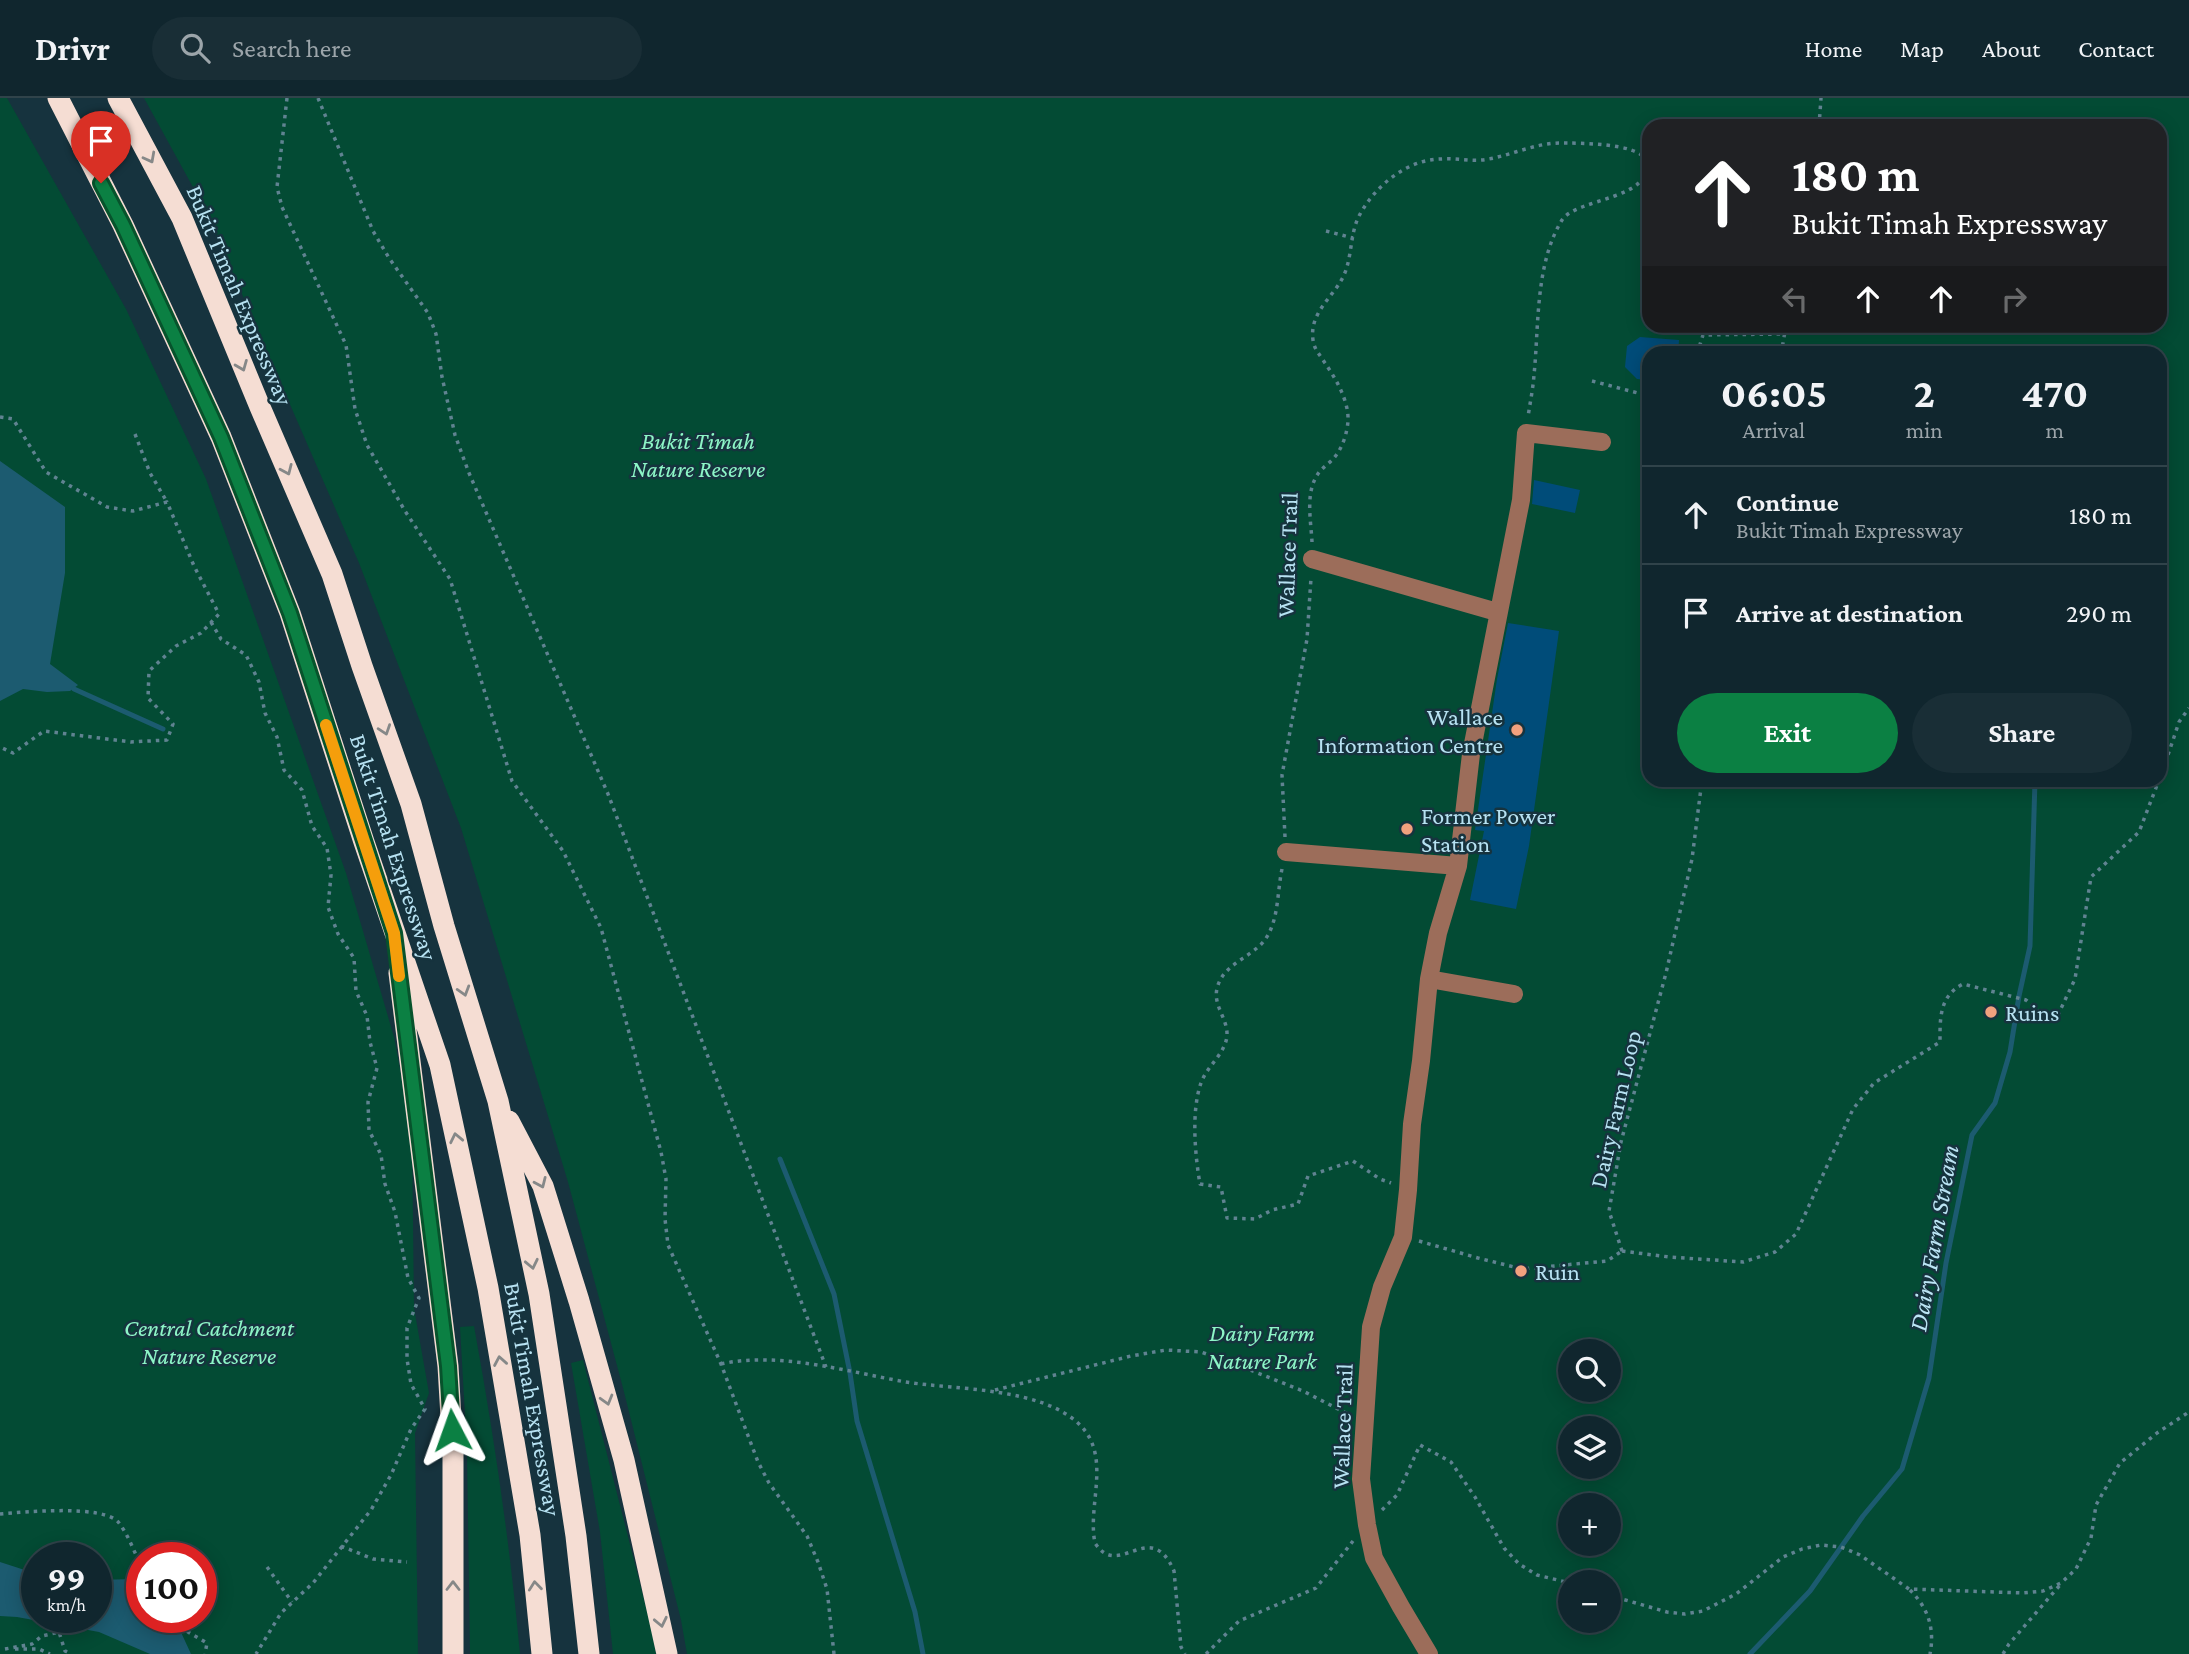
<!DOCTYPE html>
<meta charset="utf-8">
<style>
:root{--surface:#10262e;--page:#192e36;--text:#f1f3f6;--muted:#9ca5aa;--line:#30434a;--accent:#0b8043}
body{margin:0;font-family:"Crimson Pro",serif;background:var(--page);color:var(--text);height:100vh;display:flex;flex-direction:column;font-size:26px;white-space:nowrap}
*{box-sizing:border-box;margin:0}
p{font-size:23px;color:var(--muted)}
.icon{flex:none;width:38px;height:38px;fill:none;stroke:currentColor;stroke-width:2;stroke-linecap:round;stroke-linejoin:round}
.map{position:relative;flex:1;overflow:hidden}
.side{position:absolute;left:1642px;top:248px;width:525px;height:441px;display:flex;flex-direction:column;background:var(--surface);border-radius:21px;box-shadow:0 4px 18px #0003,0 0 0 2px var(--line)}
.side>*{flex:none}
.banner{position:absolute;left:1642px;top:21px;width:525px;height:214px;border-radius:21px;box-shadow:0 4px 18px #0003,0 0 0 2px var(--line);background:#202124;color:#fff;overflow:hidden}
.controls{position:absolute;left:1558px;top:1241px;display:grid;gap:14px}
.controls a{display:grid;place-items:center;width:63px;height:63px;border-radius:50%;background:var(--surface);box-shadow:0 4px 18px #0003,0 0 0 2px var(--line);font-size:35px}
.speed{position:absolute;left:21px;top:1444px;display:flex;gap:14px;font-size:35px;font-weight:700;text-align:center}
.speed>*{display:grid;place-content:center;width:91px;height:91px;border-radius:50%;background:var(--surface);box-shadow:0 4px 18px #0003,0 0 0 2px var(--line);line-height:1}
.speed small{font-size:18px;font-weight:400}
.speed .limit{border:10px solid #d22;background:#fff;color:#111}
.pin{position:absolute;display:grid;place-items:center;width:60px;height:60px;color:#fff;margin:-72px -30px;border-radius:50% 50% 50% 0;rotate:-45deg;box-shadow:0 0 7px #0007}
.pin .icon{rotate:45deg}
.me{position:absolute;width:77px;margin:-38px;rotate:356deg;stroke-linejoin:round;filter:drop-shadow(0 0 5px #0008)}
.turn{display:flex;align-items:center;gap:24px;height:147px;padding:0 35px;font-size:32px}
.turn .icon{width:91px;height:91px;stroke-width:2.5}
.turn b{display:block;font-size:49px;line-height:60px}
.lanes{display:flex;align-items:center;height:66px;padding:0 35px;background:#0003;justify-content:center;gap:35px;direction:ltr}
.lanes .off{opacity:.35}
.eta{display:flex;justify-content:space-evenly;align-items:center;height:119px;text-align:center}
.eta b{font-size:42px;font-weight:700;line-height:49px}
.primary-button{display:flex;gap:14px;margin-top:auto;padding:14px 35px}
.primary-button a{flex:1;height:80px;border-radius:42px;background:var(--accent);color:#fff;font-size:28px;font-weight:700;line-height:80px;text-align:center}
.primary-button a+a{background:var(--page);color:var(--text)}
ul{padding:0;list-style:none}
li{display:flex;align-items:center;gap:21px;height:98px;padding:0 35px;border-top:2px solid var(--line)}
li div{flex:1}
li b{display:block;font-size:26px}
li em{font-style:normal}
header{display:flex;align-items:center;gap:42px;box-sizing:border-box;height:98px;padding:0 35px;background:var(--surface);border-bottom:2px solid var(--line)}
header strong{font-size:33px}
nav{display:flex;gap:38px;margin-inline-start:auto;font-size:24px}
.search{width:490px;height:63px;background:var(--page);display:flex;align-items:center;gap:18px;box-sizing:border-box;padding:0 24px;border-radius:38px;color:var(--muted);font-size:26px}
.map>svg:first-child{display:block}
.green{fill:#034b34;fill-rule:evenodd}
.water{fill:#1c5b70}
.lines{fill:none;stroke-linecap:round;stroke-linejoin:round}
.stream{stroke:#1c5b70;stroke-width:5}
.building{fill:#004c79}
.path{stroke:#608391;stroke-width:3.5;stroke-dasharray:3.5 5;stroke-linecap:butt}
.minor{stroke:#9c6d5a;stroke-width:18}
.highway{stroke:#f5ddd3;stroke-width:21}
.oneway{stroke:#868888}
.route-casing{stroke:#07532c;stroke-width:18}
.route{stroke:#0b8043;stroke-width:12}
.slow{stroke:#f59e0b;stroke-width:12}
.poi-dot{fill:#f2a17e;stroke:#16333e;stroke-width:2.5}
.labels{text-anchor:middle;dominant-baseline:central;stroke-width:5;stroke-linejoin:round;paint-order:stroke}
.street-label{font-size:24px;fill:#b7e2f2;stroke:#16333e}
.park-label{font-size:24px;font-style:italic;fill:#8df6c7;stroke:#16333e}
.poi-label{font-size:24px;fill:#b7e2f2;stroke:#16333e;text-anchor:start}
.water-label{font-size:26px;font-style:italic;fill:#bce5f5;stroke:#16333e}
</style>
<header>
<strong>Drivr</strong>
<div class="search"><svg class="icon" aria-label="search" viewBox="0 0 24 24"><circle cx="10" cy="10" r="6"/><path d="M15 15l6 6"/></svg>Search here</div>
<nav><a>Home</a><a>Map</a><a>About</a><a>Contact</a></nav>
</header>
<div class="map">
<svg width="2189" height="1556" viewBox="0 0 2189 1556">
<rect width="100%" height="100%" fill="#16333e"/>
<path class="green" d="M0,0H7L126,211L206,381L346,775L394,939L412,1035L414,1210L429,1295L415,1335L418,1556H0ZM37,1460H96V1519H37ZM142,1460H201V1519H142Z
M144,0H2189V1556H687L681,1522L623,1290L568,1084L461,730L359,465L205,111ZM1648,28H2160V228H1648ZM1648,256H2160V682H1648ZM1570,1253H1608V1292H1570ZM1570,1330H1608V1368H1570ZM1570,1407H1608V1446H1570ZM1570,1484H1608V1522H1570Z
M474,1228C494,1337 510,1446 520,1556H470L467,1352L460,1229Z
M583,1262L651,1529L656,1556H613L600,1434L571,1265Z"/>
<path class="water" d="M0,363L65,409V475L50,566L78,587L70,593L47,594L23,591L0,603Z
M0,1464L37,1476V1519H96V1482L135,1481L142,1488V1519H174L191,1556H150L99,1534L17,1519L0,1518Z"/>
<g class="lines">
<path class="stream" d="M74,591L163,631
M780,1061L834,1196L850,1275L857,1323L915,1514L923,1556
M1750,1556L1810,1493L1863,1418L1902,1371L1929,1280L1946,1165L1972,1037L1995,1005L2010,954L2019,898L2030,848L2035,682"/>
</g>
<path class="building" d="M1640,239L1679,242L1678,256H1648V282L1637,281L1625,269L1627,248Z
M1534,382L1580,392L1575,415L1532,406Z
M1508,525L1559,533L1529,748L1516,811L1470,802L1484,733L1475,732L1497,581Z"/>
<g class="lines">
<path class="path" d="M287,0L277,89L282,109L346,247L355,311L367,347L405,413L450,481L512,683L563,753L601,830L661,1054L666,1081L665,1121L668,1147L721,1266L758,1364L769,1385L807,1438L818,1464L827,1491L834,1556
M318,0L373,133L389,160L428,215L436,236L442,279L455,337L469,375L608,696L826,1269
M1819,28L1821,0
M1326,133L1353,140
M1697,256L1703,237L1785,236
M1781,256L1786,228
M1592,283L1638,295H1648
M0,319L13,321L46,374L107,409L133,413L167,404L194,468L219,516L201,535L176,548L149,573L148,600L173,626L167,642L131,644L44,633L13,655L0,649
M135,336L150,375L167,404
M1312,444C1311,424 1306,399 1315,381C1319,372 1326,368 1332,362C1342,352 1347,336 1348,323C1349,303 1336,281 1325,265C1320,257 1314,251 1313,242C1309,214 1334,199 1344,177C1352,159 1350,138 1358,120C1373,90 1405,62 1440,61C1454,60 1469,63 1482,62C1508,59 1534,45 1560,45C1576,45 1640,45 1645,62C1657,101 1576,100 1562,122C1535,166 1539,228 1534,277C1533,291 1530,305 1528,319
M211,524L221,541L246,557L259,584L265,615L277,639L284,672L302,692L312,728L327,750L331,777L328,809L338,836L354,860L356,893L367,918L370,944L377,970L368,1004L369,1032L381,1057L385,1086L395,1114L408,1180L419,1200L407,1230V1261L411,1286L425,1311L411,1331L391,1377L371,1412L313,1485L281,1515L256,1556
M1389,645L1456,654
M2160,681L2179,624L2189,610
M1285,739L1282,677L1307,541L1311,480
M1282,771C1277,794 1279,824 1264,843C1251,859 1225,866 1218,887C1211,907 1228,919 1227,938C1225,956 1207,968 1201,985C1191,1013 1195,1057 1200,1086L1221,1089L1227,1120L1255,1121L1272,1112L1298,1106L1308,1078L1353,1063L1380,1081L1391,1085
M1419,1143L1478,1160L1522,1171L1607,1163L1622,1153
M1622,1153L1669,1159L1743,1164L1775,1154L1796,1136L1853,1011L1874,985L1940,944C1940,921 1939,898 1963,886L2026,902L2045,919L2056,921L2075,881L2091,779L2139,734L2159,682
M1622,1153L1609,1113L1621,1044L1666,875L1692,761L1702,682
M721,1266C779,1253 848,1274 906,1284C956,1292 1042,1289 1080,1327C1112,1359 1087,1407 1095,1445C1119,1483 1150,1418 1174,1473L1181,1549L1185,1556
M995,1292L1131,1258L1166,1252L1201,1254L1235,1266L1303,1293L1348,1316
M1382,1412L1397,1397L1420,1347L1451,1364L1475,1399L1504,1450L1519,1466L1537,1477L1570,1485
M0,1416C24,1414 105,1406 119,1425C129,1438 135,1456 142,1470
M341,1448L373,1461L407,1464
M267,1469L292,1504
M1910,1492C1928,1510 1935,1530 1930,1556
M1608,1497L1667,1514L1685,1516L1703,1513L1736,1496L1783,1459L1802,1451L1821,1447L1841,1449L1860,1457L1909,1491L2023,1495L2043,1493L2061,1485L2076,1471L2091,1440L2096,1407L2120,1365L2157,1335L2189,1314
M178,1519L188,1534L207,1545L205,1556
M5,1551L32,1546L42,1538L59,1534L65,1553L71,1556
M15,1551H39L50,1556
M1206,1556L1239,1523L1316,1490L1353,1443
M2003,1556L2009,1546L2060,1487"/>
<path class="minor" d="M1312,461L1497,514
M1286,754L1458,768
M1429,881L1514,896
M1429,1556L1401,1509L1374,1460L1367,1427L1361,1381L1371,1229L1382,1189L1403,1139L1408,1092L1412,1026L1421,963L1429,881L1438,835L1458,768L1471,656L1521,402L1526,335L1602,344"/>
<path class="highway" d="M58,0L123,127L221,339L290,515L364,744L440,967L488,1190L530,1437L542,1556
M118,0L182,120L260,309L332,476L362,568L411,706L444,828L498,1003L539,1196L576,1438L589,1556
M399,875L448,1268L453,1354V1556
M509,1023L543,1088L579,1203L624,1362L667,1556"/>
</g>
<defs><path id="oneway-chevron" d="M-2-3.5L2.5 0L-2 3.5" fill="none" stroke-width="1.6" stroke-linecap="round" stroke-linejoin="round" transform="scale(1.75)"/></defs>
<g class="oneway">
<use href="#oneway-chevron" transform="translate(150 60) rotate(62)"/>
<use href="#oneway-chevron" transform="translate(242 268) rotate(68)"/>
<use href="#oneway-chevron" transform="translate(287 372) rotate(66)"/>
<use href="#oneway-chevron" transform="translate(385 632) rotate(71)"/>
<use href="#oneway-chevron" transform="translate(464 893) rotate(73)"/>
<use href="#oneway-chevron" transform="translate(456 1040) rotate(-102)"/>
<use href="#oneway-chevron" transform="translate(541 1085) rotate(66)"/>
<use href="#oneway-chevron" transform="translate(532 1166) rotate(78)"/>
<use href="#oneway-chevron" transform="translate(500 1263) rotate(-100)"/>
<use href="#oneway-chevron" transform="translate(607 1302) rotate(74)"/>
<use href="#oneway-chevron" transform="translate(453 1488) rotate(-90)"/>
<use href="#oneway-chevron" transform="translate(535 1488) rotate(-96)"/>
<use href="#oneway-chevron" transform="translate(661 1524) rotate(78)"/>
</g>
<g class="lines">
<defs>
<path id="route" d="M101,85L123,127L221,339L290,515L394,835L448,1268L452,1332"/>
</defs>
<use href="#route" class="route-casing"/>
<use href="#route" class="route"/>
<path class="slow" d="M326,627L394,835L399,878"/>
</g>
<g class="poi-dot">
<circle cx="1517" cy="632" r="7"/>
<circle cx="1407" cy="731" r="7"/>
<circle cx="1991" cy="914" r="7"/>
<circle cx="1521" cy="1173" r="7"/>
</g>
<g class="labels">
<g class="street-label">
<text transform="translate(240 197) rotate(67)">Bukit Timah Expressway</text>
<text transform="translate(1287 457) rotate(-88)">Wallace Trail</text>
<text transform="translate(394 749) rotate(72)">Bukit Timah Expressway</text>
<text transform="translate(1615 1011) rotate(-77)">Dairy Farm Loop</text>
<text transform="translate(533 1301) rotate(80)">Bukit Timah Expressway</text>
<text transform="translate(1342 1328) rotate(-88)">Wallace Trail</text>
</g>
<g class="park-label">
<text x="698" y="342">Bukit Timah<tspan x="698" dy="28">Nature Reserve</tspan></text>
<text x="209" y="1229">Central Catchment<tspan x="209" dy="28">Nature Reserve</tspan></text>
<text x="1262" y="1234">Dairy Farm<tspan x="1262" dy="28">Nature Park</tspan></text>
</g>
<g class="poi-label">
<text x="1503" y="618" text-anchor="end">Wallace<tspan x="1503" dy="28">Information Centre</tspan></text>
<text x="1421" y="717">Former Power<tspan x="1421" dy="28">Station</tspan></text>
<text x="2005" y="914">Ruins</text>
<text x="1535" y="1173">Ruin</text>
</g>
<g class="water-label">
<text transform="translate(1934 1140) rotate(-80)">Dairy Farm Stream</text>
</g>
</g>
</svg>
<div class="controls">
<a><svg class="icon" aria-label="search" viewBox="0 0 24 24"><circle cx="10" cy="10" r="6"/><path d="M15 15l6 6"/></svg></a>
<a><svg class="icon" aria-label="layers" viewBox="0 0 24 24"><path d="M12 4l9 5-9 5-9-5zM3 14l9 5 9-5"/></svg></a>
<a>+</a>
<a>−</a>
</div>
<div class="speed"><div>99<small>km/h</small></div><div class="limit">100</div></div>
<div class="pin" style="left:101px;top:85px;background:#d93025"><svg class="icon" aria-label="arrive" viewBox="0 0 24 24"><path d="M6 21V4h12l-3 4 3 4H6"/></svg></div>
<svg class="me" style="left:452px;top:1332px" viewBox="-20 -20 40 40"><path d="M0-17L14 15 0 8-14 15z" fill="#0b8043" stroke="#fff" stroke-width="4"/></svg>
<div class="banner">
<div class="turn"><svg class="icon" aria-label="ahead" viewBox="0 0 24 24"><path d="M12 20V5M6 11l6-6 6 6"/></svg><div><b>180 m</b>Bukit Timah Expressway</div></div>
<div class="lanes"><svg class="icon off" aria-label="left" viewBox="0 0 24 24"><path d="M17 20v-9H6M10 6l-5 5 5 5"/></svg><svg class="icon" aria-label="ahead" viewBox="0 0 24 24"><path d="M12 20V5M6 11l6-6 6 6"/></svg><svg class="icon" aria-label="ahead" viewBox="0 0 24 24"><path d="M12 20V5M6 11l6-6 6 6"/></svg><svg class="icon off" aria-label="right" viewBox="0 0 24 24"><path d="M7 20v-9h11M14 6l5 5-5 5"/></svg></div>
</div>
<section class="side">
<div class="eta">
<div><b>06:05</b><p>Arrival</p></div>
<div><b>2</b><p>min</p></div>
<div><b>470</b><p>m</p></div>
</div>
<ul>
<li><svg class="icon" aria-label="ahead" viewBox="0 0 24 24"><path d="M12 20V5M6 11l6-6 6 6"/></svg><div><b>Continue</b><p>Bukit Timah Expressway</p></div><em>180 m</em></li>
<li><svg class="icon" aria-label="arrive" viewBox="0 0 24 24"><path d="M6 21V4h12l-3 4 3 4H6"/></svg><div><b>Arrive at destination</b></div><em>290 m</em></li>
</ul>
<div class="primary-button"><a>Exit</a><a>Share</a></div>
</section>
</div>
